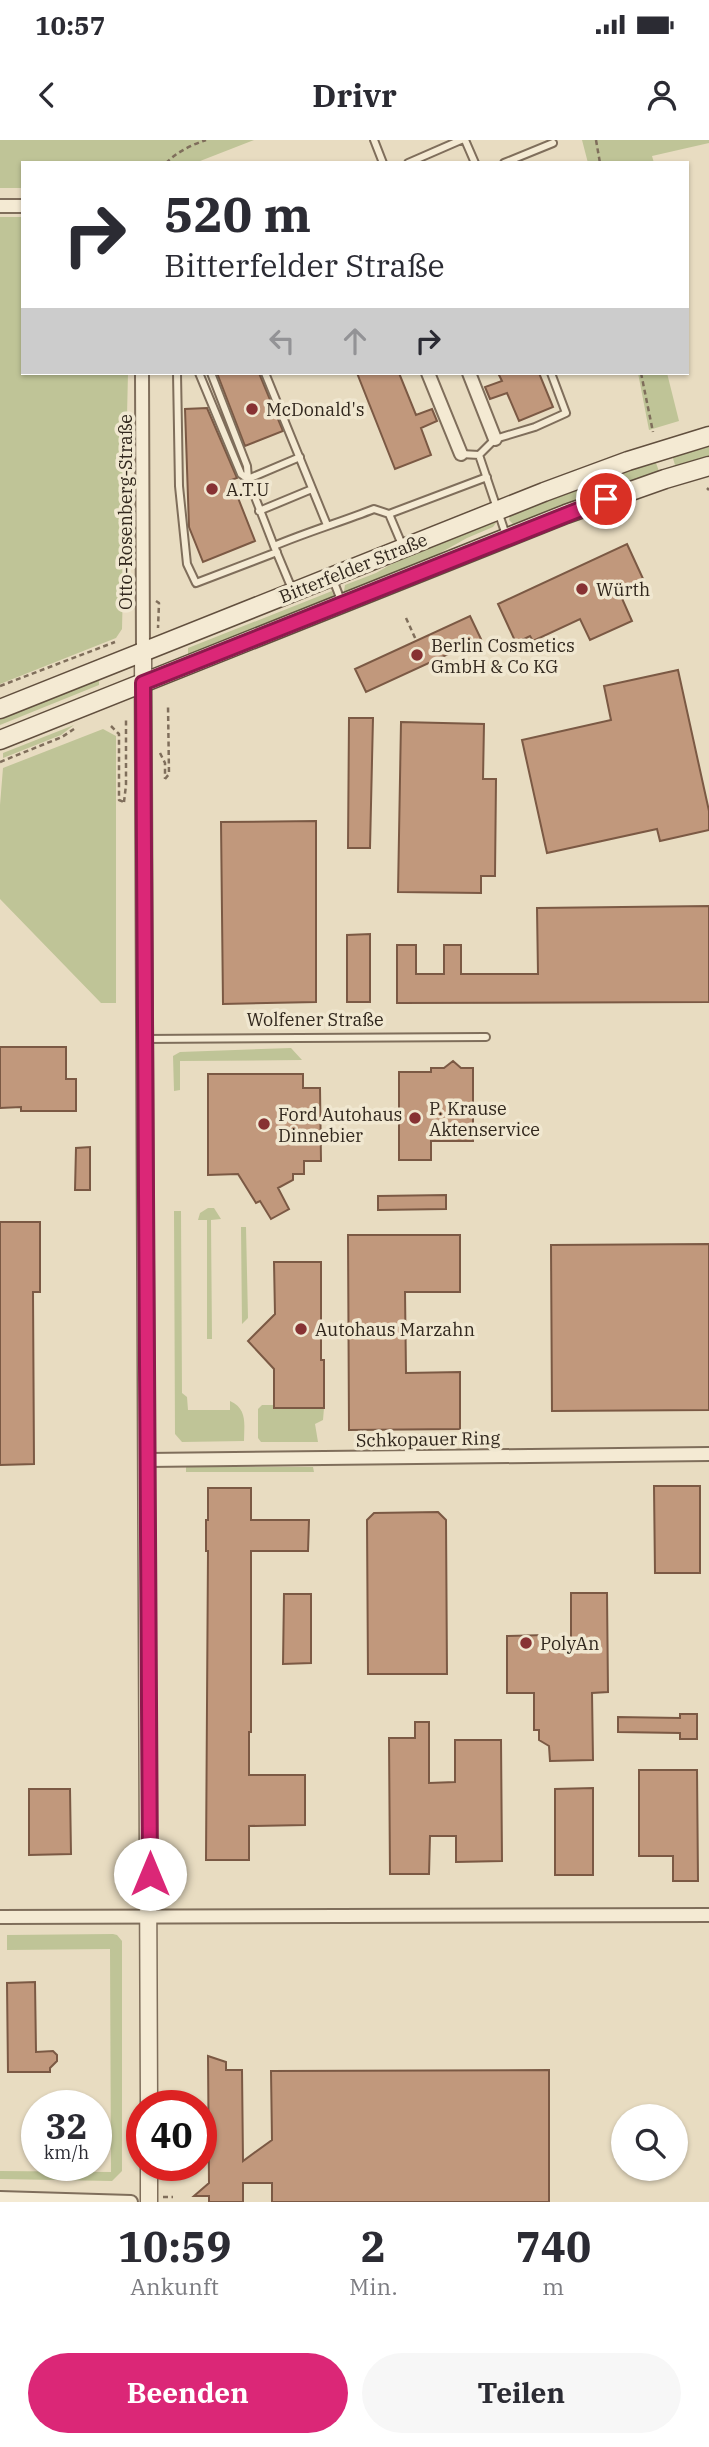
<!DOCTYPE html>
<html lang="de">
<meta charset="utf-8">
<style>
:root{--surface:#fff;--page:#f7f7f7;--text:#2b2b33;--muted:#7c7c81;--accent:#db2777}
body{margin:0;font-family:"IBM Plex Serif",serif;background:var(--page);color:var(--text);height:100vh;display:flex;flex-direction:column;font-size:26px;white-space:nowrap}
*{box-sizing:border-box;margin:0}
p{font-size:23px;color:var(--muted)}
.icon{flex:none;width:38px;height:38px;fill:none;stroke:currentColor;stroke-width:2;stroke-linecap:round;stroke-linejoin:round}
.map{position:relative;height:2062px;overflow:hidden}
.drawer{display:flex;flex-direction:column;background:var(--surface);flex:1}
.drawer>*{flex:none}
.banner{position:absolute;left:21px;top:21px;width:668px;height:214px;border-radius:0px;box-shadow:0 2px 5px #0004;background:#fff;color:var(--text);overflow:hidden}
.tools{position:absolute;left:611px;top:1964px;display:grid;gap:14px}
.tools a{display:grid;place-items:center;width:77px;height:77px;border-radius:50%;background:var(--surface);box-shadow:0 2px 5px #0004;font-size:35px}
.speed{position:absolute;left:21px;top:1950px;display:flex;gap:14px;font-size:35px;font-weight:700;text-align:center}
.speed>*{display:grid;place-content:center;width:91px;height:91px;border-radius:50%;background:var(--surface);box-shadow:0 2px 5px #0004;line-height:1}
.speed small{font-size:18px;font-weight:400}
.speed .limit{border:10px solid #d22;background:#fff;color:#111}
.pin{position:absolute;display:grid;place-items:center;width:60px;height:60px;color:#fff;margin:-30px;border:4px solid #fff;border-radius:50%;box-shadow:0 2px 7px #0007}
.me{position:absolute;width:77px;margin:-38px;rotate:0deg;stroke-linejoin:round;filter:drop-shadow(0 0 5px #0008)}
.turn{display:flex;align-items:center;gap:24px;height:147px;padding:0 28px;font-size:32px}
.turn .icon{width:91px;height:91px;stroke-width:2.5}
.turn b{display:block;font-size:49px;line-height:60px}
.lanes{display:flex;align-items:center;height:66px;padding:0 28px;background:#0003;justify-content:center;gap:35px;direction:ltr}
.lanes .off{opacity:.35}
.eta{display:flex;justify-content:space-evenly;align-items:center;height:119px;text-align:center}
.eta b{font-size:42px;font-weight:700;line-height:49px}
.cta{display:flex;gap:14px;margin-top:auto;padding:14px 28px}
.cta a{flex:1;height:80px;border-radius:42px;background:var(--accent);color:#fff;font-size:28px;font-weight:700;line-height:80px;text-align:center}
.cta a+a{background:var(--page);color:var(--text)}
.status{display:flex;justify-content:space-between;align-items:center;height:49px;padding:0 35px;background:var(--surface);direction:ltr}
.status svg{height:19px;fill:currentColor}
header{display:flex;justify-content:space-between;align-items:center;height:91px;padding:0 28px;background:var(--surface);font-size:32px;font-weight:700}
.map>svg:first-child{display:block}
.green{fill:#bfc497}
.building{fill:#c1987c;stroke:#7b5944;stroke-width:2}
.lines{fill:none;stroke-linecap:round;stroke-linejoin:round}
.service-casing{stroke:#7f6e5b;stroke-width:10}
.minor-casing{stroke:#7f6e5b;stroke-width:16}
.tertiary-casing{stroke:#7f6e5b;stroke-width:19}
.secondary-casing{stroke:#614f3e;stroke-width:21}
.path{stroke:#7f6e5b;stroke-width:2.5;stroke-dasharray:5 3.5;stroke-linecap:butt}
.service{stroke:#f4ead3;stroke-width:6}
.minor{stroke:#f4ead3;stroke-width:12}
.tertiary{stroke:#f4ead3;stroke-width:16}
.secondary{stroke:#f4ead3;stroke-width:18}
.route-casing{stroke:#8e194d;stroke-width:18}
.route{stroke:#db2777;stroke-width:12}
.poi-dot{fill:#873233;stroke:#f0e7d0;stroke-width:2.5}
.labels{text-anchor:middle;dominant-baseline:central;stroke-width:7;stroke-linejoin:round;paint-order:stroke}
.poi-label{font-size:18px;fill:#31271d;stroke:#f0e7d0;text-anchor:start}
.street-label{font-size:18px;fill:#31271d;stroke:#f0e7d0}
</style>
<div class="status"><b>10:57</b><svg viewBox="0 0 49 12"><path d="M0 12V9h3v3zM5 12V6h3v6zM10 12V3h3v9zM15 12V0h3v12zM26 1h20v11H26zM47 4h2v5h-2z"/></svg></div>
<header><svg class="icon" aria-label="back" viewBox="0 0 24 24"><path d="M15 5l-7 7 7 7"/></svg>Drivr<svg class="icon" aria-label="person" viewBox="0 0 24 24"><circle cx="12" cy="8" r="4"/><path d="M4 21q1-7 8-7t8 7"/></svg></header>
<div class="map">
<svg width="709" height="2062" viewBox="0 0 709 2062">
<rect width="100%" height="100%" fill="#e8dcc1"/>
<path class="green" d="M0,0H254L195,23H23V48H0Z
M582,0H709V3L652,16L654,23H588Z
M0,77H23V233H128L122,489L116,498L0,544Z
M638,233H667L679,281L649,290Z
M709,304V318L666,331L665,329L675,325L672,315Z
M664,318L665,320L656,323L660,334L515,386L509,380L511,373Z
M492,381L496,383L493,387L467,398L422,423L347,453L344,451L345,445L376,433L404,417Z
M332,451L334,458L188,516V508Z
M99,537V545L0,585V577Z
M74,585L61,595L3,618V613Z
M103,589L116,596V863H101L0,759V665L3,628Z
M291,908L302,920L180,921V950L174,951L173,916L180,912Z
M208,1068H214L221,1079L211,1080L212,1199H207V1080H198L200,1073Z
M174,1071H181L182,1253L187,1257L188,1270H230V1261C248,1269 244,1285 244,1301L182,1302L175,1294Z
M241,1087H246L248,1178L242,1184Z
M262,1265H274V1268H324L323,1280L315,1284L318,1302H261L258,1298V1269Z
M186,1327H313L314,1332H186Z
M113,1794L117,1795L122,1801V2031L112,2041L0,2039V2031L111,2032L110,1809L7,1810V1795Z"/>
<path class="building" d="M217,233H259L283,291L245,306Z
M357,233H399L416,275L432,269L437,281L421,288L431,315L395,329Z
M498,233H539L553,267L519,281L507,253L490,259L485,247L502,241Z
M207,268L237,338L231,340L255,401L203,422L189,387L185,269Z
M627,404L645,443L620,454L632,481L590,500L580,479L533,501L530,496L516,503L498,464Z
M470,476L481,499L366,552L355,529Z
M678,530L709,671V690L660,701L657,689L547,713L522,600L611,580L604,546Z
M349,578H373L370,708H348Z
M401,582L484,584L483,639H496L495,736H481V753L398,752Z
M316,681V862L223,864L221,682Z
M709,766V862L397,863V805H416V834H444V805H461V834H538L537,768Z
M370,794V862H347V795Z
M0,907H66V939H76V971H21V967L0,968Z
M453,921L461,928H473V1001H431V1020H399V932H431V928H444Z
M208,934H303V948H320L321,1021H304V1034H293V1040L278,1048L289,1069L271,1079L260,1061L256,1063L238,1034L208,1035Z
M90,1007V1050H75L76,1008Z
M446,1055V1069L378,1070V1056Z
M0,1082H40V1152H33L34,1324L0,1325Z
M348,1095H460V1152H405L406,1233L460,1232V1289L349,1290Z
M709,1104V1270L552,1271L551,1105Z
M274,1122H321V1220H324V1268H274V1229L248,1201L275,1174Z
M654,1346H700V1433H655Z
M208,1348H251V1380H309L308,1411H251V1592H249V1635H305V1685L249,1686V1720H206L208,1411H206V1380H208Z
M438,1372L446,1380L447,1534H368L367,1380L374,1373Z
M571,1453H607L608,1552L592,1553L593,1620L550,1621L549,1606L539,1600V1590H534V1553H507V1496L545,1495V1510L571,1511Z
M284,1454H311V1523L283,1524Z
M680,1574H697V1599H680V1593L618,1592V1577L680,1578Z
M415,1582H429V1643L455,1642V1600H501L502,1721L456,1722V1696H430L429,1734H390L389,1598H415Z
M639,1630H697L698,1741H673V1716H639Z
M593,1648V1735H555V1649Z
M29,1649H70L71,1714L29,1715Z
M35,1842L36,1912L53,1911L57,1915V1921L50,1928V1932H8L7,1843Z
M208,1916L226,1922V1930H242L243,2021L272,2000L271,1931L549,1930V2062H272V2043H243V2062H209V2056H194L209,2043Z"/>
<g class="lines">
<defs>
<path id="service" d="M374,0L383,23
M465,0L475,23
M408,23L461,0
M504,23L553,3
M177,233L179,346L187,424L196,443L277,412
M199,233L241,334L248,339
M211,233L247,326L248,339L274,406
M265,233L327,385
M461,314L479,315
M248,339L300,317
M259,371L312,349
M389,374L487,337
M506,395L479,315L495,299L535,287L566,273L551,233
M332,437L342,463
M292,449L274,406C307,392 341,382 374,369L389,374L403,407
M145,899L486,897"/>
<path id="minor" d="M0,66H23
M142,233L143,511
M428,233L461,314
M469,233L495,299
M147,1320L709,1314
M0,1777L709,1775
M0,2058L131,2062"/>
<path id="tertiary" d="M143,511L149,1965
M149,2062V2025"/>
<path id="secondary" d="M0,569L544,352L628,321L709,296
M0,600L566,374L665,339L709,326"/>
</defs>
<use href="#service" class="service-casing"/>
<use href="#minor" class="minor-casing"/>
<use href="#tertiary" class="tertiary-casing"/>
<use href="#secondary" class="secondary-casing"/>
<path class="path" d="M596,0L600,23
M166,23C177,12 191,5 206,0
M641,233L653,292
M707,348L709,350
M156,461L159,463L158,488
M406,478L416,500
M0,546L115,502
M111,586L119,594V660L124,662
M160,613L165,623V639
M0,622L62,597L74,589
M165,639L169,634L168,565
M124,662L126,645V578
M163,2057H173"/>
<use href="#service" class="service"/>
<use href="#minor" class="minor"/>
<use href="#tertiary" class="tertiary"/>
<use href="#secondary" class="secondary"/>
</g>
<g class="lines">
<defs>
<path id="route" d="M150,1734L143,543L606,359"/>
</defs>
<use href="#route" class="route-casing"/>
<use href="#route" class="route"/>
</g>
<g class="poi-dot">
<circle cx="252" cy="269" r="7"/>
<circle cx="212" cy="349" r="7"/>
<circle cx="582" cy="449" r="7"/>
<circle cx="417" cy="515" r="7"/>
<circle cx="415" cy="978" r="7"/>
<circle cx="264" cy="984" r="7"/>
<circle cx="301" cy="1189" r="7"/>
<circle cx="526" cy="1503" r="7"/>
</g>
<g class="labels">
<g class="poi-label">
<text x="266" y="269">McDonald's</text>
<text x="226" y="349">A.T.U</text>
<text x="596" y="449">Würth</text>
<text x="431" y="505">Berlin Cosmetics<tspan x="431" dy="21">GmbH &amp; Co KG</tspan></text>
<text x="429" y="968">P. Krause<tspan x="429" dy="21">Aktenservice</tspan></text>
<text x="278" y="974">Ford Autohaus<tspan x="278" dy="21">Dinnebier</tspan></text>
<text x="315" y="1189">Autohaus Marzahn</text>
<text x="540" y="1503">PolyAn</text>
</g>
<g class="street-label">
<text transform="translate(125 372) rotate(-90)">Otto-Rosenberg-Straße</text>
<text transform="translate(353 428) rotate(-22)">Bitterfelder Straße</text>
<text x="315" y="879">Wolfener Straße</text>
<text transform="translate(428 1299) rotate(-1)">Schkopauer Ring</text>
</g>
</g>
</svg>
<div class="tools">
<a><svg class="icon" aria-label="search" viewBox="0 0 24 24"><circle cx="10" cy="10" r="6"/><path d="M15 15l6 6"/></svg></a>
</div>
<div class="speed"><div>32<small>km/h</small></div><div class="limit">40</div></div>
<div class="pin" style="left:606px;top:359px;background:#d93025"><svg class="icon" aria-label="arrive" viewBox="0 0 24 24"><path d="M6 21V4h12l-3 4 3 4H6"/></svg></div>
<svg class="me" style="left:150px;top:1734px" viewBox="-20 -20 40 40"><circle r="19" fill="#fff"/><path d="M0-13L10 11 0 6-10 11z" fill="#db2777"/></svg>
<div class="banner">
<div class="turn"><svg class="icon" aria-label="right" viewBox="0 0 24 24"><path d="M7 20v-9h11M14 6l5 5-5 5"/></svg><div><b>520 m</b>Bitterfelder Straße</div></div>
<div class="lanes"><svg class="icon off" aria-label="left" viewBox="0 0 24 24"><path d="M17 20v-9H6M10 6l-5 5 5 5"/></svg><svg class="icon off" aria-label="ahead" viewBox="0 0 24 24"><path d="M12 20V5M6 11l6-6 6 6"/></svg><svg class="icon" aria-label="right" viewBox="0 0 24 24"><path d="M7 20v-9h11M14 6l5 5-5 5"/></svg></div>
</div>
</div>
<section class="drawer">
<div class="eta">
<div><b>10:59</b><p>Ankunft</p></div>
<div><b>2</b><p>Min.</p></div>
<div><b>740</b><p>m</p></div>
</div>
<div class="cta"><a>Beenden</a><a>Teilen</a></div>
</section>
